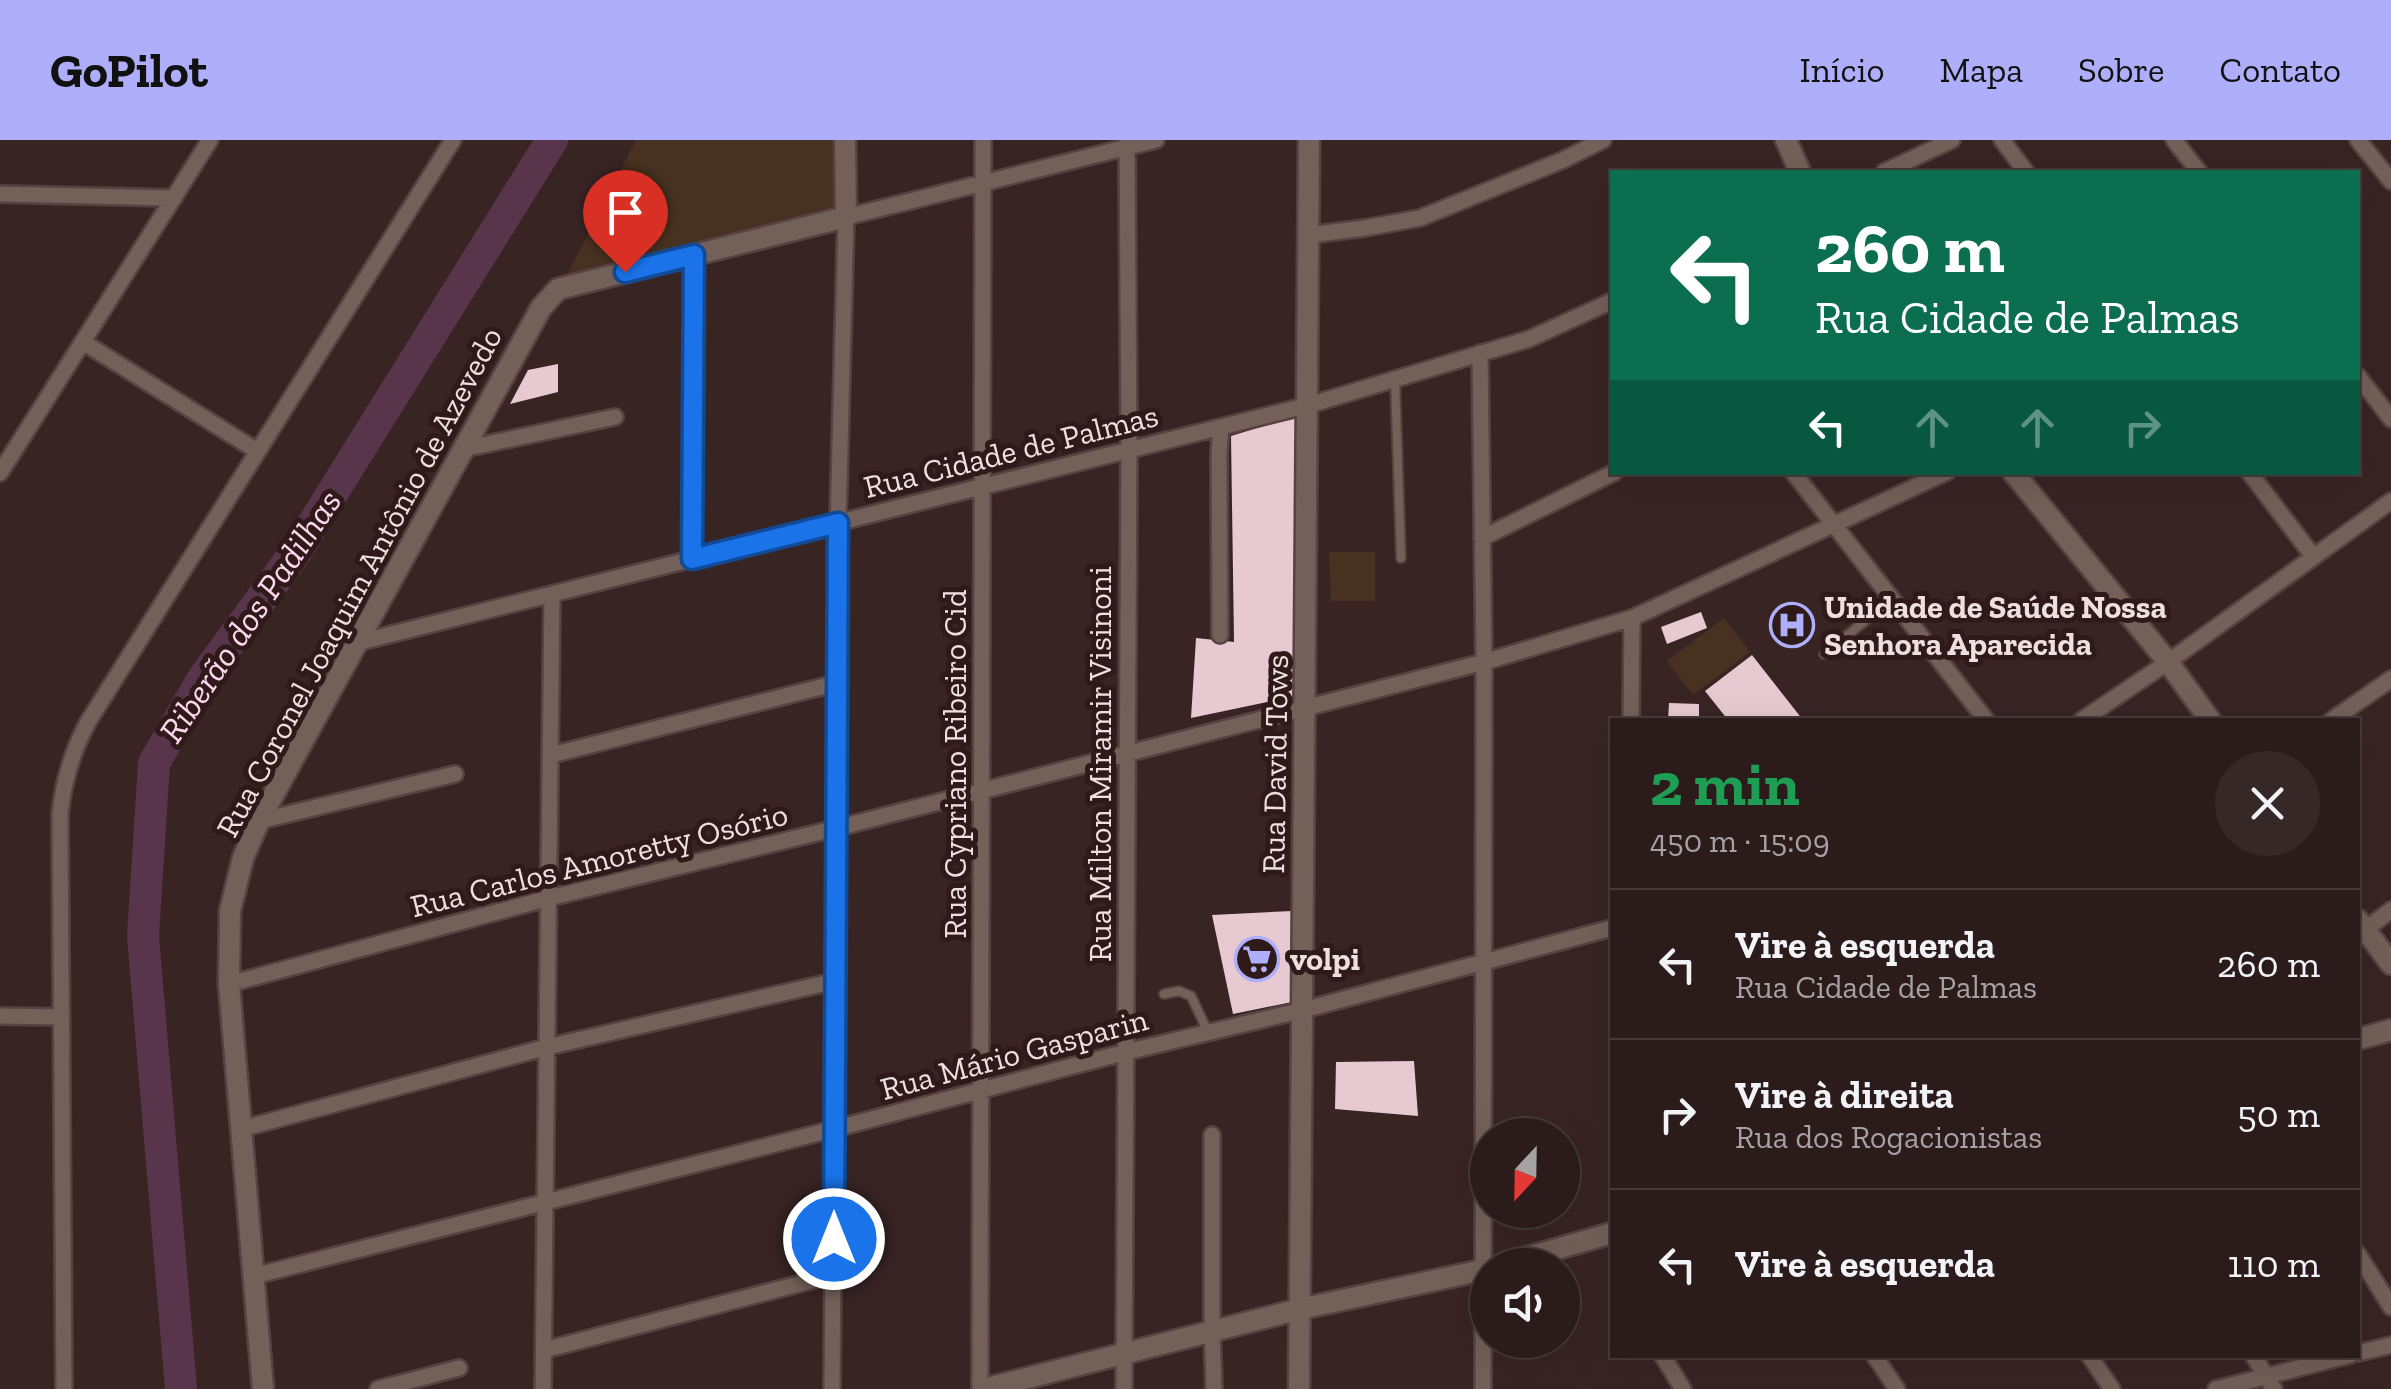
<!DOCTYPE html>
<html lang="pt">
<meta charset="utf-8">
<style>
:root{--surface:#2b1b1b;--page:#372828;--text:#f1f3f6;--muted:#a6a1a3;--line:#47393a;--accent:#afaefa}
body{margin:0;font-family:"Zilla Slab",serif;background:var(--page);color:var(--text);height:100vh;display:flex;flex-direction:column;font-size:38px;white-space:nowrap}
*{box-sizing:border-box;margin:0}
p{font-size:32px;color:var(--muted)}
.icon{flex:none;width:55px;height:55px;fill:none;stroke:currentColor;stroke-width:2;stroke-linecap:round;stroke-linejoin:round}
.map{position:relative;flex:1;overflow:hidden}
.side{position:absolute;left:1610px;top:578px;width:750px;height:640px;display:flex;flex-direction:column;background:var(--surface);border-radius:0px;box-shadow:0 10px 40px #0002,0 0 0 2px var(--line)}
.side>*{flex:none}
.hud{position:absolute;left:1610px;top:30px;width:750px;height:305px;border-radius:0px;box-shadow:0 10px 40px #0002,0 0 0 2px var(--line);background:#0b6e4f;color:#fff;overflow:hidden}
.needle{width:65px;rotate:202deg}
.fabs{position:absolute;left:1470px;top:978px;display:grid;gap:20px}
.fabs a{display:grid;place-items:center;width:110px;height:110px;border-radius:50%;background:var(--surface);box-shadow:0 10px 40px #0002,0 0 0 2px var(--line);font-size:50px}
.pin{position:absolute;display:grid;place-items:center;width:85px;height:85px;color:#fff;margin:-102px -42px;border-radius:50% 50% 50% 0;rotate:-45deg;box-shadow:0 0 10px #0007}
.pin .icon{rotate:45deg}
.me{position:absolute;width:110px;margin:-55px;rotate:0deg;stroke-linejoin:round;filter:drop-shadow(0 0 8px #0008)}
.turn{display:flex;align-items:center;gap:35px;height:210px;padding:0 40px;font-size:45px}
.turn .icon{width:130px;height:130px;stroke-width:2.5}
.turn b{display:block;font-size:70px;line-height:85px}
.lanes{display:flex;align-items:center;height:95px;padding:0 40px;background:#0003;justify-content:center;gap:50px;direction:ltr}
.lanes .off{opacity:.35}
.round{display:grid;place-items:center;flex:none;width:105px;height:105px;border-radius:52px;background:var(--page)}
.overview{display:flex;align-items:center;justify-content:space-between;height:170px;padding:0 40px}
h1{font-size:60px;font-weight:700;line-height:75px;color:#1e9e55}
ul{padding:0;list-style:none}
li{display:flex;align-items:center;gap:30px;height:150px;padding:0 40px;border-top:2px solid var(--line)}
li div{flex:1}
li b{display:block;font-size:38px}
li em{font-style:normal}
header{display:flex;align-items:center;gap:60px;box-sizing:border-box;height:140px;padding:0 50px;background:var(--accent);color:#111}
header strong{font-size:48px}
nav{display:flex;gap:55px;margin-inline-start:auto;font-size:35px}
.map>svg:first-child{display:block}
.green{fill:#473120}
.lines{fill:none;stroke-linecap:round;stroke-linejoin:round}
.river{stroke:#58354b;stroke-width:32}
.building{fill:#e7cad1}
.service-casing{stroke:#564242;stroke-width:12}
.minor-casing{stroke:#564242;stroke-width:20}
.tertiary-casing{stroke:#564242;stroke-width:25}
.service{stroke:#736059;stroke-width:8}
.minor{stroke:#736059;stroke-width:15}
.tertiary{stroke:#736059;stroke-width:20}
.route-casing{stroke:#114b97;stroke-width:25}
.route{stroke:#1a73e8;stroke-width:18}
.labels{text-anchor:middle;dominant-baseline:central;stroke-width:10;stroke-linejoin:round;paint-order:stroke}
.street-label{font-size:32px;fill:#efe0df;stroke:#2f1a1a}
.poi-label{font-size:32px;font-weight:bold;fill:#efe0df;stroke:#2f1a1a;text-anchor:start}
.water-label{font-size:35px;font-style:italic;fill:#fed6ee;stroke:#2f1a1a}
</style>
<header>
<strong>GoPilot</strong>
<nav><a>Início</a><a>Mapa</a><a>Sobre</a><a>Contato</a></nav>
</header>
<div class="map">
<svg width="2391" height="1249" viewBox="0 0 2391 1249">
<rect width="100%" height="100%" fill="#392424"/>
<path class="green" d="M636,0H842L844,69L565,139Z
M1329,412H1375V461H1331Z
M1724,478L1750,512L1693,555L1667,521Z"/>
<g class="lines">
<path class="river" d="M181,1249L143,796L154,623L202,540L295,413L552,0"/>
</g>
<path class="building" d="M558,224V252L510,264L528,230Z
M1297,276L1296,556L1191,578L1196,498L1234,502L1231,296Z
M1701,472L1707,488L1667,504L1661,487Z
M1752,515L1803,580H1728L1705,551Z
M1669,563L1699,564V580H1668Z
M1292,771V862L1233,874L1212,775Z
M1414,921L1418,976L1335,969L1336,922Z"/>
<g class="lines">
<defs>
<path id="service" d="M1395,239L1401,418
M1824,514L1891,460
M1164,854L1179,851L1191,856L1208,892"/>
<path id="minor" d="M2002,0L2026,32
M2174,0L2199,32
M2358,0L2391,41
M1884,32L1952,0
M0,54L174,58
M1309,95L1365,88L1420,78L1563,20L1603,0
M83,202L257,311
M1480,213L1484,522L1483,1249
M2358,236L2391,279
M463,309L615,277
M1793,332L1986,580
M2249,332L2313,416
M0,333L210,0
M1482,398L1615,332
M692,419L694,115
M1220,495L1219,313L1221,287
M356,503L1309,265L1529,199L1612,161
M1631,580L1632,478
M2082,580L2168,522L2391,361
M2332,580L2391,539
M551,615L837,543
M259,681L455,634
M2365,790L2391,770
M229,844L549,758L837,688L1484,522L1632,478L1947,332
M0,876L61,877
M241,989L547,907L835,841
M1212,995V1190L1214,1249
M2358,1114L2391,1167
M254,1136L834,989L1126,912L1303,870L1612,788
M544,1210L833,1135
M2358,1213L2391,1205
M1662,1215L1683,1249
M1874,1215L1897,1249
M2089,1215L2112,1249
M2253,1215L2274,1249
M64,1249L60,675C63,641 72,612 88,582L453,0
M378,1249L459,1228
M543,1249L552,454
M832,1249L838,383L846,77L1156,0
M980,1249L983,0
M1124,1249L1129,310L1127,0
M2216,1249L2350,1215"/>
<path id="tertiary" d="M1786,0L1800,32
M2013,332L2168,522L2210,580
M2358,780L2391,824
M2358,899L2391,890
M1501,1125L1612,1093
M263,1249L229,844L230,771L243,718L259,681L541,168L558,149L846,77L845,0
M984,1249L1300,1169L1488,1129
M1299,1249L1309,0"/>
</defs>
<use href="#service" class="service-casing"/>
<use href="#minor" class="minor-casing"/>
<use href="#tertiary" class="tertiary-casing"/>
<use href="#service" class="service"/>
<use href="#minor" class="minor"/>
<use href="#tertiary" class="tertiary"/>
</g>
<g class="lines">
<defs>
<path id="route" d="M625,132L694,115L692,419L838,383L834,1099"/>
</defs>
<use href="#route" class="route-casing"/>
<use href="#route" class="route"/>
</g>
<defs>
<symbol id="hospital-ring" viewBox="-11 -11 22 22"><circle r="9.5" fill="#2f1a1a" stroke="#afaefa" stroke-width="1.5"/><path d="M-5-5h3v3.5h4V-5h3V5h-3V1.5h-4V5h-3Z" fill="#afaefa"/></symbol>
<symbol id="supermarket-ring" viewBox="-11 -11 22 22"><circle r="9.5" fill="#2f1a1a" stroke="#afaefa" stroke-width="1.5"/><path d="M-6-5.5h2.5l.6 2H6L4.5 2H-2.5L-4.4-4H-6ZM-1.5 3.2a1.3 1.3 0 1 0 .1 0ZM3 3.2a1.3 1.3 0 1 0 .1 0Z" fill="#afaefa"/></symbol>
</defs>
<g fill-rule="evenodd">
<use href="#hospital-ring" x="1767" y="460" width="50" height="50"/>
<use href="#supermarket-ring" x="1232" y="794" width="50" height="50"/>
</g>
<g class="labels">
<g class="street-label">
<text transform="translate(1011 311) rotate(-14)">Rua Cidade de Palmas</text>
<text transform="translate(359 442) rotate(-62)">Rua Coronel Joaquim Antônio de Azevedo</text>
<text transform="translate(955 624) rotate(-90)">Rua Cypriano Ribeiro Cid</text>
<text transform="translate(1100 624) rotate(-90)">Rua Milton Miramir Visinoni</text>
<text transform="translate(1275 624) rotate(-89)">Rua David Tows</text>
<text transform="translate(599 720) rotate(-14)">Rua Carlos Amoretty Osório</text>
<text transform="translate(1014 914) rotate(-15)">Rua Mário Gasparin</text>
</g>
<g class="poi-label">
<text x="1824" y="467">Unidade de Saúde Nossa<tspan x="1824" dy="37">Senhora Aparecida</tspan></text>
<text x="1290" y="819">volpi</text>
</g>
<g class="water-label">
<text transform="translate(250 476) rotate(-56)">Riberão dos Padilhas</text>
</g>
</g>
</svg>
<div class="fabs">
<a><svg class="needle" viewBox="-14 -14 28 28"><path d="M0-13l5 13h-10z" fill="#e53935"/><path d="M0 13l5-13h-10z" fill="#a6a1a3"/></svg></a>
<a><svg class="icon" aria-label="sound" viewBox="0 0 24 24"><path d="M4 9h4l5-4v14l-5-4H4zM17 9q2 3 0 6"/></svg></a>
</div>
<div class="pin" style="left:625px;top:132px;background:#d93025"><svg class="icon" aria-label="arrive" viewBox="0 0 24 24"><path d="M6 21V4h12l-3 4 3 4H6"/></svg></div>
<svg class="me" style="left:834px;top:1099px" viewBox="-20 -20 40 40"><circle r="17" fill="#1a73e8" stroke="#fff" stroke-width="3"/><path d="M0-11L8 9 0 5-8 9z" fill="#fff"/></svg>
<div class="hud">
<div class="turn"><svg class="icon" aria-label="left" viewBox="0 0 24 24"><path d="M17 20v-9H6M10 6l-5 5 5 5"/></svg><div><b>260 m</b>Rua Cidade de Palmas</div></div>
<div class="lanes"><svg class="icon" aria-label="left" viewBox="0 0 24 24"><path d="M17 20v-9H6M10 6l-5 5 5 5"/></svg><svg class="icon off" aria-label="ahead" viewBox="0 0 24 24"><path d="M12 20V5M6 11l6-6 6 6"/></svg><svg class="icon off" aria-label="ahead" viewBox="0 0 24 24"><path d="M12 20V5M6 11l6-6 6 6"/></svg><svg class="icon off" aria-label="right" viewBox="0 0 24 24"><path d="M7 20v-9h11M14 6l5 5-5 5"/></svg></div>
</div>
<section class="side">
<div class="overview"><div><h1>2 min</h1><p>450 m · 15:09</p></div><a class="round"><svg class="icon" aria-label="close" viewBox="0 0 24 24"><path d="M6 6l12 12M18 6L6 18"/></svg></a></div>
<ul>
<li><svg class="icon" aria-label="left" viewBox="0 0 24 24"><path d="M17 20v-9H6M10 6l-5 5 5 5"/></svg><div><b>Vire à esquerda</b><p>Rua Cidade de Palmas</p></div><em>260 m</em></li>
<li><svg class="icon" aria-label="right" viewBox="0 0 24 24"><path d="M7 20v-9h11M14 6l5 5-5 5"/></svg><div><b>Vire à direita</b><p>Rua dos Rogacionistas</p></div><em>50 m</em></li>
<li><svg class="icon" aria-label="left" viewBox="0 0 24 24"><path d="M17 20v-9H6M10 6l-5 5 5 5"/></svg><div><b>Vire à esquerda</b></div><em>110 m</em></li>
</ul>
</section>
</div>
